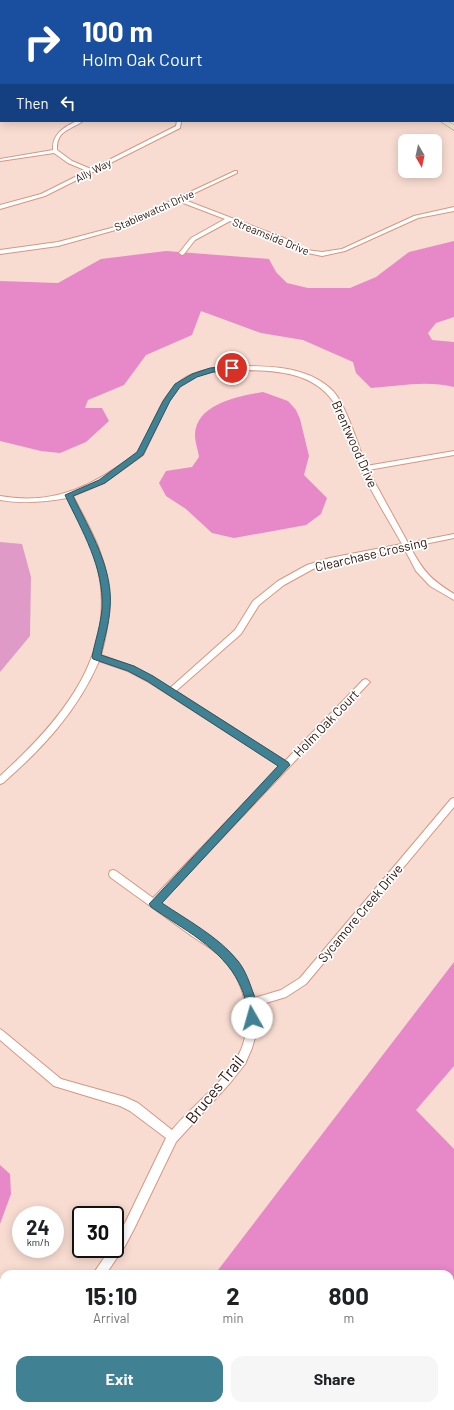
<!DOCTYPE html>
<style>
:root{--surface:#fff;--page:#f6f6f6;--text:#202124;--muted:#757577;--accent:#418194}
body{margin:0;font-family:Barlow,sans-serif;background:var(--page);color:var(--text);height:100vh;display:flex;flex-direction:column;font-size:15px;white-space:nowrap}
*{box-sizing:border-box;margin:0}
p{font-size:13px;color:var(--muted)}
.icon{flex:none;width:22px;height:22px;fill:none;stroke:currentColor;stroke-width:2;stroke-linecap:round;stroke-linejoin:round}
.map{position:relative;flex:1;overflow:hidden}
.details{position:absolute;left:0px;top:1270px;width:454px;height:140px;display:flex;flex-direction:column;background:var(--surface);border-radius:12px 12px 0 0;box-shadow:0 2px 10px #0003}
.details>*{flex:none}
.banner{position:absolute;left:0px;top:0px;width:454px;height:122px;box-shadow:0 2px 10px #0003;background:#1a4fa0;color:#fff;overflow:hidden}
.needle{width:26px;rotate:171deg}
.tools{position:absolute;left:398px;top:134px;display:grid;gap:8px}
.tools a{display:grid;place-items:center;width:44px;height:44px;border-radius:8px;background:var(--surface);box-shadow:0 2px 10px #0003;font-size:20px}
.speed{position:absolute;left:12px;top:1206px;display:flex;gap:8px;font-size:20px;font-weight:700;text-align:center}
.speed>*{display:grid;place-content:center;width:52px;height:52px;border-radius:50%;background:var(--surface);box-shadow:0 2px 10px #0003;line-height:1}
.speed small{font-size:10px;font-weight:400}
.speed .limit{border:2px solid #111;border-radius:6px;background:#fff;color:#111}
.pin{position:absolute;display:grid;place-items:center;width:34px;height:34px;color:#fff;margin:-17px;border:2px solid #fff;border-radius:50%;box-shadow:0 1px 4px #0007}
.me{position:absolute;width:44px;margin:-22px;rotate:353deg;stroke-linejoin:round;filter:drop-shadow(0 0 3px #0008)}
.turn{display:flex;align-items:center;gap:14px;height:84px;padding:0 16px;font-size:18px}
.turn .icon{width:52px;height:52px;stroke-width:2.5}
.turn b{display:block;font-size:28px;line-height:34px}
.then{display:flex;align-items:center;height:38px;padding:0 16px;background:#0003;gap:8px;font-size:15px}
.eta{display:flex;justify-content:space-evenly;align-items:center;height:68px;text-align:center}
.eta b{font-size:24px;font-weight:700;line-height:28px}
.primary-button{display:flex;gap:8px;margin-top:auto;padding:8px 16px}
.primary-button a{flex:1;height:46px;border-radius:12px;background:var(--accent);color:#fff;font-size:16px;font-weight:700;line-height:46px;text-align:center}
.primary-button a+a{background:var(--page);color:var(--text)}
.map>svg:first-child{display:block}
.green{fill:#df9ac8}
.forest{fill:#e788c9}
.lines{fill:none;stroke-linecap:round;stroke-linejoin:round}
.street-casing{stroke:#d9967e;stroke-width:2}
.secondary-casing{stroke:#d9967e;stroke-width:1}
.street{fill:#fff;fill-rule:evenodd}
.secondary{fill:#ebe7cf;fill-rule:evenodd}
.route{fill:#418194;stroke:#2a5460}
.labels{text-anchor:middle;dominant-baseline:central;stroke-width:3.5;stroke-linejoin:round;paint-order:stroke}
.far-street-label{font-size:11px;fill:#2b1209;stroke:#fff}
.street-label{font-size:13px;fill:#2b1209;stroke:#fff}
.near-street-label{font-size:16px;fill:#2b1209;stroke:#fff}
</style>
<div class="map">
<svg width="454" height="1410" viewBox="0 0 454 1410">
<rect width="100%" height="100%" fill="#f8dcd1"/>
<path class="green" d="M0,542L22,544L31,577L30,636L0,672Z"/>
<path class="forest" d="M454,241V317L436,323L428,333L432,340L454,342V387C426,380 399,386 371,388L356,373L353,362L303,340L261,333L201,311L192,335L146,355L124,385L88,400L85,408H102L109,421L86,442L60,453L41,451L0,441V281L58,283L101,259L166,251L269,259L276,272L287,283L308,288H350L376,277L409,252Z
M263,392L288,401L296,410L300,419L309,456L304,475L327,498L321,514L306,525L234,538L212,533L186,509L166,496L159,483L166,471L192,467L199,457C198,450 195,442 195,435C196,403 240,396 263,392Z
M454,962V1066L416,1110L454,1149V1410H189L185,1406H450V1274H215Z
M0,1165L10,1174L11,1194L0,1224Z"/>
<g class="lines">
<defs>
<path id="street" d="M77,121H83C71,130 56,130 57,150L72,161L91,169L176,126L177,121L181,122L180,128L45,196L0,209V205L41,194L87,171L68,163L54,153L0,161V159L53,150C52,134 64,127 77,121Z
M235,171H237V173L182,199L289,240L307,250L322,252L342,249L414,216L454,207V211L418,218L345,251L322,256L303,252L285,242L230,221L195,240L184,254L182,255L179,253L191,238L225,219L178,201L119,229L58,246L0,254V250L58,242L115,227Z
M232,366C266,366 307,365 333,391C346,405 359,447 366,466L454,451V455L368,470L408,543L454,534V538L410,547C424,572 430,579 454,594V600L430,586L416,571L404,548L333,562L313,569L284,585L259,605L241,634L176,691L285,761L363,680L366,679L370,682L160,903L229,952L245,976L254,998L281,990L300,978L451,799L454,798V807L306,984L286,997L256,1006L257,1020L256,1034L252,1048L245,1064L230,1083L176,1142L134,1229L125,1246L106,1274H93L110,1249H115V1241L126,1221L166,1138L130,1111L120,1106L54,1086L0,1040V1029L3,1031L61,1079L125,1097L138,1103L172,1130C192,1106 222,1084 237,1058C255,1027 247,984 223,959C214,949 200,942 189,934C163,915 136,896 110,877L109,874L110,871L113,870L116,871L153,898L280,766L147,681L128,671L99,661C78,710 43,748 3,783L0,784V776C62,720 121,651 96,561C90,539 77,518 67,498C45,502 23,504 0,500V496C44,504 81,492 117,467C124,463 132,459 137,453C143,448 148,433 151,426C172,381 181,371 232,366ZM232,370C269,370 315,369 336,406C347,425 351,448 361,469C372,494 388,519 402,544L330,558L307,565L278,581L253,601L235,630L170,688L134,667L101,655C111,620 113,586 100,552C93,532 82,514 73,496L104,483L143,455L169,401L180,386L196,376L212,372Z
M32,1406H44V1410H32Z"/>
<path id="secondary" d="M271,0H277V1H271Z
M440,121H447L454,125V130Z"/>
</defs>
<use href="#street" class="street-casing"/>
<use href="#secondary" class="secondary-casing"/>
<use href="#street" class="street"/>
<use href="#secondary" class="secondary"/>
</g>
<path class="route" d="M232,366H235V369L213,372L197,377L180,387L170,401L143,455L105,483L73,496C90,531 114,569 110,609C109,624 104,640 101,655L134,666L153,676L288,762L290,765L162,903C187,920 219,937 238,961C246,971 250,984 254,995C257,1003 260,1014 256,1022L252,1024L248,1022C245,1016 247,1010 246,1004C245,997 242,989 239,983C222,948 181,928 151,907L149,904L278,766L147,681L128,671L93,659L92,657C95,641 101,624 102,608C104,567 82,531 65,495L99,480L137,452L163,401L175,384L192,374L210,368Z"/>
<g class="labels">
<g class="far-street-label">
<text transform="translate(93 170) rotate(-27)">Ally Way</text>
<text transform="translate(154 210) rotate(-24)">Stablewatch Drive</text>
<text transform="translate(271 236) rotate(22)">Streamside Drive</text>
</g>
<g class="street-label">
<text transform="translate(355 444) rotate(66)">Brentwood Drive</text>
<text transform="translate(371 554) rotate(-13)">Clearchase Crossing</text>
<text transform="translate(326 723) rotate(-46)">Holm Oak Court</text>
<text transform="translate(360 913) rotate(-50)">Sycamore Creek Drive</text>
</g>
<g class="near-street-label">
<text transform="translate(214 1089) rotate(-51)">Bruces Trail</text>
</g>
</g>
</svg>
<div class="tools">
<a><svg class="needle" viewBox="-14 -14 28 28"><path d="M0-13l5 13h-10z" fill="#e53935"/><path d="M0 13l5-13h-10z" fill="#757577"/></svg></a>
</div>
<div class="speed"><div>24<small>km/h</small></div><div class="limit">30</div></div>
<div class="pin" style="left:232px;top:368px;background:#d93025"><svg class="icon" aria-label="arrive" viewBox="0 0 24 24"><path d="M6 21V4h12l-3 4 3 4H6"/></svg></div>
<svg class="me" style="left:252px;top:1018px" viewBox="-20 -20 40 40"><circle r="19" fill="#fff"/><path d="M0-13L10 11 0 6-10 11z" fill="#418194"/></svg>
<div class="banner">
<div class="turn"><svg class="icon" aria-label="right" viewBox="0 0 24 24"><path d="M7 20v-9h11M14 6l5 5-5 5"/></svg><div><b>100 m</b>Holm Oak Court</div></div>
<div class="then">Then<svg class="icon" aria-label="left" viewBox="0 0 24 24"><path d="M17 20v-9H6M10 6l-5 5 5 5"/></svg></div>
</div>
<section class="details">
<div class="eta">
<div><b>15:10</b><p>Arrival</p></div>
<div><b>2</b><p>min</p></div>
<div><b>800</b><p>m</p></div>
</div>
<div class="primary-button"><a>Exit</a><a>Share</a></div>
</section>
</div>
